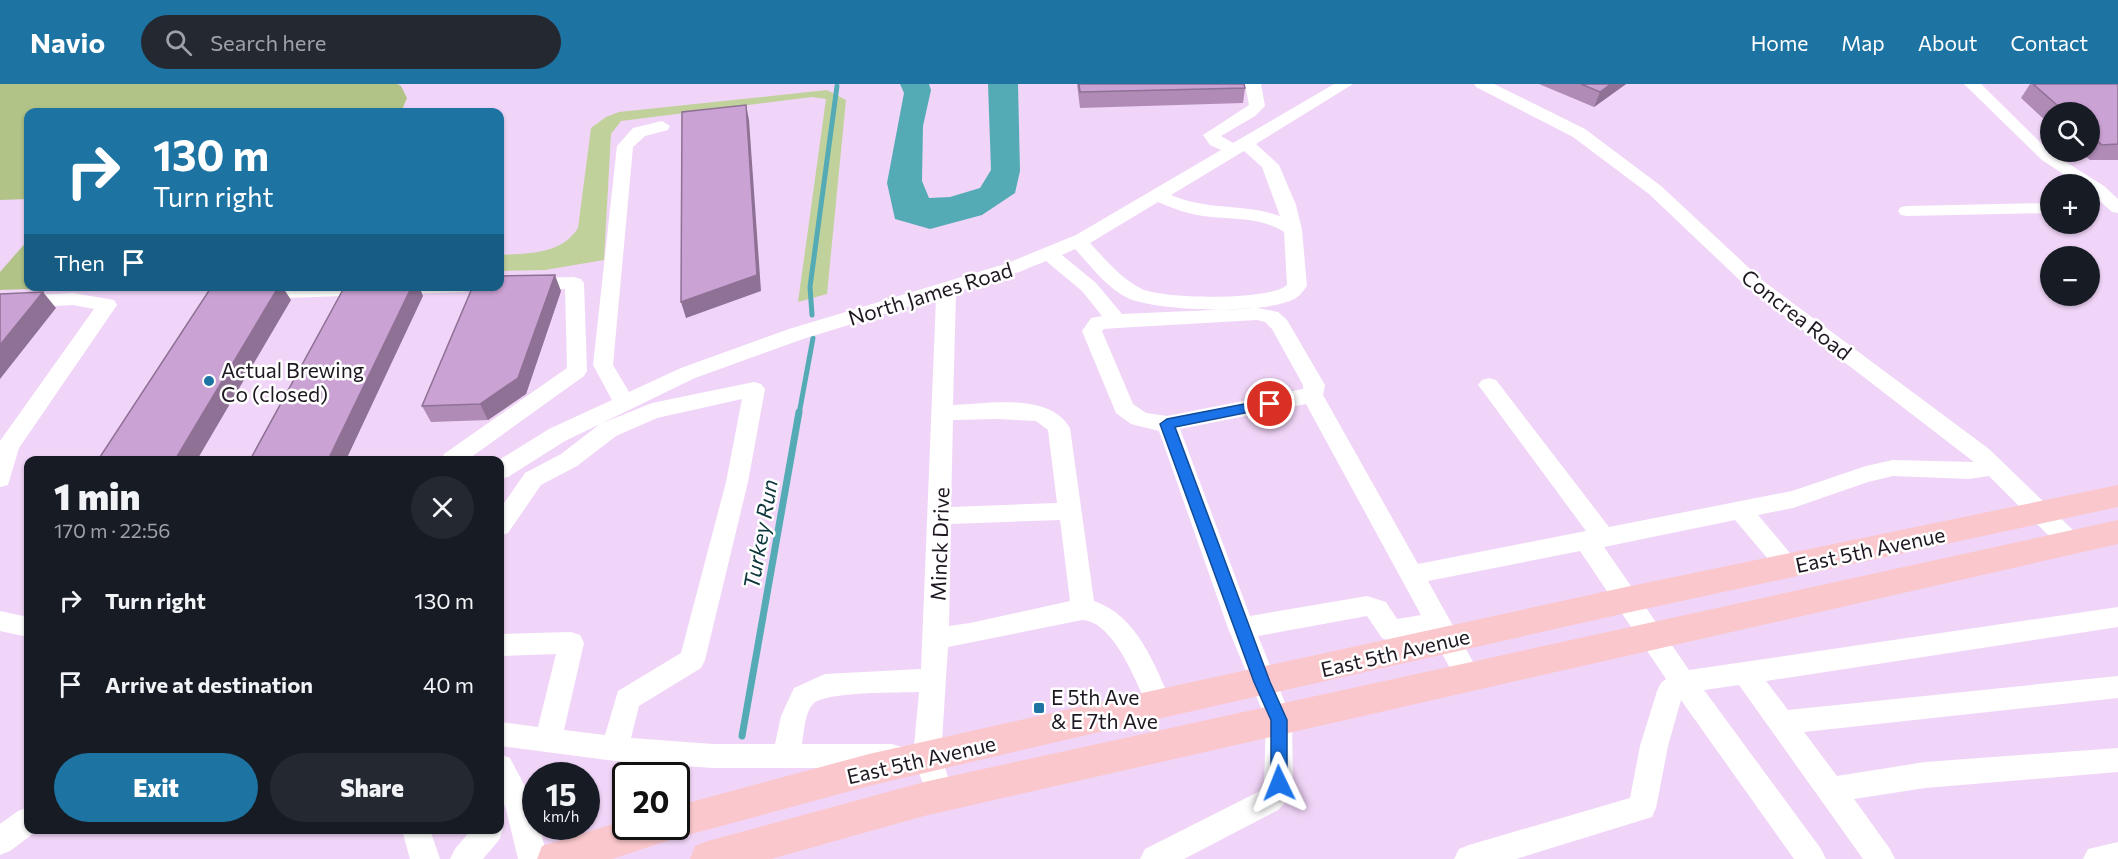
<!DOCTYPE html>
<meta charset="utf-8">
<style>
:root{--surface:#171b24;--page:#242831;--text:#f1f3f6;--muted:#9ea1a6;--accent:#1d74a3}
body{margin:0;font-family:Commissioner,sans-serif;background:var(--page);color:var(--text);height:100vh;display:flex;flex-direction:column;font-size:22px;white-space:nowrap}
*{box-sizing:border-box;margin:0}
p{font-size:20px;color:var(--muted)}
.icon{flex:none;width:33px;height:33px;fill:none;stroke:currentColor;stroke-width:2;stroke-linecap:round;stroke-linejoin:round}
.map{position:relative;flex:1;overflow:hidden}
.sheet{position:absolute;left:24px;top:372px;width:480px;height:378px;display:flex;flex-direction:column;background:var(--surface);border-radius:12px;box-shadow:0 2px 4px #0004}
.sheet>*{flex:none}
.top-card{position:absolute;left:24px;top:24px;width:480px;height:183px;border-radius:12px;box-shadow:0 2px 4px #0004;background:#1d74a3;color:#fff;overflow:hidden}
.tools{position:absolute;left:2040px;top:18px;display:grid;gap:12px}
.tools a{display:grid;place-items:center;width:60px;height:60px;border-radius:50%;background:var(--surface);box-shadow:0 2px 4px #0004;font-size:30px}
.speed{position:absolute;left:522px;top:678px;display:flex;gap:12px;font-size:30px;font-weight:700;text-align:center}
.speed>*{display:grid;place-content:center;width:78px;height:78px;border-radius:50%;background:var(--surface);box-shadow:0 2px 4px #0004;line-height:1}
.speed small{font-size:15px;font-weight:400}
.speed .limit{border:3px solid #111;border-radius:9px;background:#fff;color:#111}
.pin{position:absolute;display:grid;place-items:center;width:51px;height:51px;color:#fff;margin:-26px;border:3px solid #fff;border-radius:50%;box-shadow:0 2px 6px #0007}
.me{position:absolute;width:66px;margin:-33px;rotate:358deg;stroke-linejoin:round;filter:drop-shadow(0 0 4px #0008)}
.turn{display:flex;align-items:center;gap:21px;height:126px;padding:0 30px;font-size:27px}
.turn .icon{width:78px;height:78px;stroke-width:2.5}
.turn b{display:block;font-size:42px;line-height:51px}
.then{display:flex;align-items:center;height:57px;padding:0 30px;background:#0003;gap:12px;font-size:22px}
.round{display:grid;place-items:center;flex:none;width:63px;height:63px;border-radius:32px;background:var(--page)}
.summary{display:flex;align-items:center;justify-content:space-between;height:102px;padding:0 30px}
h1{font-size:36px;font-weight:800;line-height:45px}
.action{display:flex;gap:12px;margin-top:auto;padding:12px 30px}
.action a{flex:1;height:69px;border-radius:36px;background:var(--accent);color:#fff;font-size:24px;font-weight:800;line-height:69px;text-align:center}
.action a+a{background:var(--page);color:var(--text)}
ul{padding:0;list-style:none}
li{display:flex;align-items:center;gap:18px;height:84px;padding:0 30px}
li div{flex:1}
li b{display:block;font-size:22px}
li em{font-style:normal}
header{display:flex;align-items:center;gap:36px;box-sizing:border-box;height:84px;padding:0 30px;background:var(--accent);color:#fff}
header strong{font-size:28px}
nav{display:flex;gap:33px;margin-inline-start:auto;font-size:21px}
.search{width:420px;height:54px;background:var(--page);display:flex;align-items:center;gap:15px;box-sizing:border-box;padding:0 21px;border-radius:33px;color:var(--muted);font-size:22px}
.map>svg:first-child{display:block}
.built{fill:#f1d5f8;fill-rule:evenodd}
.green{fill:#c1d19c}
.forest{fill:#b1c387}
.water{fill:#55abb5}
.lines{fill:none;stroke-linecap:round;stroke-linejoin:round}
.stream-far1{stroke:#55abb5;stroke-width:5}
.stream{stroke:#55abb5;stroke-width:7}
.minor{fill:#fff;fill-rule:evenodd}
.major{fill:#fac7cc;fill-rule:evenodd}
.wall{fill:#af8bb6}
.shaded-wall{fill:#8e7194}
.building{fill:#cba2d4;stroke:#8e7194;stroke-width:1.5}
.route{fill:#1a73e8;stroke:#114b97;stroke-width:1.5}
.poi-dot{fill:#1d74a3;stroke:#fff;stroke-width:2}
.labels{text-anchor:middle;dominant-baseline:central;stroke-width:5;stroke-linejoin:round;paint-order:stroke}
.street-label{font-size:21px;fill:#1f1721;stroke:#fff}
.poi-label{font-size:21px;fill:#1f1721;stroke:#fff;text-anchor:start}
.water-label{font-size:22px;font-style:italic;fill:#0d373c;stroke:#fff}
</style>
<header>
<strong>Navio</strong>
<div class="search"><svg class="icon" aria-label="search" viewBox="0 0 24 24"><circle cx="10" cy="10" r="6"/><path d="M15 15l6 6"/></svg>Search here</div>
<nav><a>Home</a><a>Map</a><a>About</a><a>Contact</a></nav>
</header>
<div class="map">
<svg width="2118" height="775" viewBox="0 0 2118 775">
<rect width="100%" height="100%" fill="#f9e1fe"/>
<path class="built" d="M0,0H2118V775H0ZM28,28H500V202H28ZM2050,28H2090V68H2050ZM2050,100H2090V140H2050ZM2050,172H2090V212H2050ZM28,376H500V746H28ZM536,692H586V742H536ZM626,692H676V742H626Z"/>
<path class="green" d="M827,6L846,16L827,210L798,218L826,15L812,13L621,37L611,50L604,176L545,186L500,187V171C528,169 561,171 578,144L591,44L606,33L619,28Z"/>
<path class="forest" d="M0,0H397L401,2L407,14L401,28H28V115L0,116Z
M28,156V202L84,203L0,206V188Z"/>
<path class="water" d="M900,0H929L931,6L923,42L922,97L929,114L950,113L980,104L991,86L988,0H1018L1020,87L1015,109L982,131L930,145L895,135L887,99L904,9Z"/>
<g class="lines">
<path class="stream-far1" d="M812,231L810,203L837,2
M799,330L813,254"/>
<path class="stream" d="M742,652L799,328"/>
<path class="minor" d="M1245,0H1261L1265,22L1255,32L1221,52L1233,59L1334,0H1353L1256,60L1279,81L1296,121L1302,146L1307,202C1303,207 1300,212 1294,215C1264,231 1160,227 1130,215C1107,205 1091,182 1075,165L1062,171L1096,199L1122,230L1257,224L1278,228L1287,236L1325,301L1323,311L1418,480L1586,447L1482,306L1478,301L1482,296L1489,294L1496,296L1609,443L1792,407L1866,382L1893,376L1974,378L1748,204L1649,110L1573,53L1476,3L1474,0H1494L1585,45L1661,102L1762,196L1989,365L2079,452L2083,459L2079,466L2071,468L2063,466L1989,392L1969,395L1893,392L1868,398L1793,424L1758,431L1801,482L1798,489L1789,492L1780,489L1735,436L1604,463L1689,586L2118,523V543L1766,597L1788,626L2118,592V614L1804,648L1837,692L1925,678L2118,664V688L1925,704L1854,715L1890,765L1895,775H1863L1739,601L1704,606L1821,765L1826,775H1794L1681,616L1668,662L1656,724L1652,733L1516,775H1454L1459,765L1469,761L1630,714L1640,662L1657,607L1661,599L1666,595L1580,467L1428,497L1482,594L1478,602L1469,605L1460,602L1431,550L1391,558L1382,554L1367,532L1258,552L1292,636L1293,699L1286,718L1278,726L1184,775H1140L1145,765L1258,708L1264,702L1266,636L1228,544L1159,347L1131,340L1116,329L1082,247L1091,234L1102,232L1082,207L1046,177L1019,188L956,208L953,321C988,320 1049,308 1070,344L1094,517C1138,532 1155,582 1172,620L1168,628L1159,632L1150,628C1138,603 1115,537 1082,536L948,563L941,673L955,712L951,721L941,725L931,721L913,673L919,608C898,609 826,607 813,620C805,628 804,648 802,660H892L902,663L906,672L902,681L892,684H713L615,677L500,662V638L538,643L556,570L500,572V550L571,548L580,551L584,559L564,646L605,651L618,607L681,569L726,398L742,315L657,334L616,352L577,382L541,401L508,449L500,452V425L525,389L561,370L600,340L652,319L754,298L761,300L765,305L748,398L705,576L701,584L639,622L631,654L713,660H775L781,632L794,604L825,590L921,585L936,214L803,255L695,294L565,357L508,393L500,395L499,376L549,345L612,316L593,281L617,62L633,44L662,37L670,42L668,46L645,52L633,63L613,281L629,308L681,284L789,245L1005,180L1076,151L1221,66L1210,61L1203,51L1249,21ZM1244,67L1262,83L1280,132C1242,119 1209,127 1171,111ZM1158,118C1172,124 1187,130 1203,132C1231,136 1259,132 1284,148L1287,201C1270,217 1164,215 1142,205C1121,195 1105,175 1090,159ZM1257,236L1265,238L1272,245L1303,301V305L1167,332L1146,329L1133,320L1102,247L1104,245L1117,244ZM1306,320L1421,531L1397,535L1386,518L1367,512L1250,532L1180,345ZM996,335L1036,337L1048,346L1057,419L951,423L953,336ZM1060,436L1070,517L970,539L949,542L951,440Z
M1964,0H1981L2050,68L2104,102L2118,115V129L2112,128L2090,108V100H2078L2042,76Z
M2050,119V129L1907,132L1901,131L1898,127L1901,123L1907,122Z
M574,193L581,195L584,199L587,287L584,292L467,376H441L444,370L567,284L565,205L500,207L491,202H500V195Z
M264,202H472L470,206L463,208L256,215L249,213L246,209L249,205Z
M73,209L114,216L117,221L19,364L8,401L0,403V357L94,225L73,221L0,225V213Z
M0,527L28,533V553L0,547Z
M500,670L510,674C521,696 536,717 536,742H539L548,775H518L506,725L500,711Z
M28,723V746H38L10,767L0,771V740L18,727Z
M500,737L503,746L499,756L483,775H450L455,765L471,746H500Z
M402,746H430L440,775H410Z
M2118,758V775H2083L2088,765Z"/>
<path class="major" d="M2118,401V423L1626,529L1078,653L869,702L673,755L612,775H537L542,762L626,736V742H676V722L869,670L1078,623L1626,503Z
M2118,436V460L924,732L771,775H690L695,762L708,757L924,698Z"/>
</g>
<path class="wall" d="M1077,0H1244L1245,4L1243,19L1080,24Z
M1539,0H1626L1594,23Z
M2030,0H2118V76H2090L2080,68H2090V28H2050V41L2021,14Z
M561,207L526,310L488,336L431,338L422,322Z"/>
<path class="shaded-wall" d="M1611,0H1626L1594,23L1600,8Z
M746,21L749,36L761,207L686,234L681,218Z
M555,191L561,207L526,310L488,336L480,320Z
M279,202H282L291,216L197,376H175Z
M412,202H419L423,212L346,376H328Z
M43,208L56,224L0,295V261Z"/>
<path class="building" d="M1079,0H1244L1245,4L1080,8Z
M1581,0H1611L1600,8Z
M2033,0H2118V60L2102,61L2090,50V28H2065Z
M746,21L757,191L681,218L682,28Z
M555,191L518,294L480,320L422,322L473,202H500V192Z
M212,202H279L175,376H98Z
M345,202H412L328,376H250Z
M43,208L0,261V210Z"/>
<path class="route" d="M1270,315L1275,316L1277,320L1275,323L1175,343L1270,598L1287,636V699L1285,705L1279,707L1273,705L1271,699V636L1254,598L1160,340L1167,335Z"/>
<g class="poi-dot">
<circle cx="209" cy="297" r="6"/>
<rect x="1033" y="618" width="12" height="12" rx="3"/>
</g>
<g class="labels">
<g class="street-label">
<text transform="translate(930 209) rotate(-17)">North James Road</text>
<text transform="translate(1797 230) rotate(38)">Concrea Road</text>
<text transform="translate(939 460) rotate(-88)">Minck Drive</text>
<text transform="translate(1870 465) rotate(-12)">East 5th Avenue</text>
<text transform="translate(1395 568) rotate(-13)">East 5th Avenue</text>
<text transform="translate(921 675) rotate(-13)">East 5th Avenue</text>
</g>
<g class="poi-label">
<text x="221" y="285">Actual Brewing<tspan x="221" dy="24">Co (closed)</tspan></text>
<text x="1051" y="612">E 5th Ave<tspan x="1051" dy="24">&amp; E 7th Ave</tspan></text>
</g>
<g class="water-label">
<text transform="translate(760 450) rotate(-80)">Turkey Run</text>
</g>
</g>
</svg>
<div class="tools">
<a><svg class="icon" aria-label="search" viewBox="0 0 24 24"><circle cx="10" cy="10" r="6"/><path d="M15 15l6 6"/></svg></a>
<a>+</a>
<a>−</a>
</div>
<div class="speed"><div>15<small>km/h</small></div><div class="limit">20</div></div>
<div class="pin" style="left:1270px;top:320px;background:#d93025"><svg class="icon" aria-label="arrive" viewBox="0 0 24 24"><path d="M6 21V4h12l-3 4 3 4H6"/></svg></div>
<svg class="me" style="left:1279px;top:699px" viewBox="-20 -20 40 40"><path d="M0-17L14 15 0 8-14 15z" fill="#1a73e8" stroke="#fff" stroke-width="4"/></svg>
<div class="top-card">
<div class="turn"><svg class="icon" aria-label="right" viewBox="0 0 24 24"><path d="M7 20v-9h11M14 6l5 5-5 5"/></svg><div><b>130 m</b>Turn right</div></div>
<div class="then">Then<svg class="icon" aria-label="arrive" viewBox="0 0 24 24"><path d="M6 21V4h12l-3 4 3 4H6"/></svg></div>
</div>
<section class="sheet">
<div class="summary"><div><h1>1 min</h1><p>170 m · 22:56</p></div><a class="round"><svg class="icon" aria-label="close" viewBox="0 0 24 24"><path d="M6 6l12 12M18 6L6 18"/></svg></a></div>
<ul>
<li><svg class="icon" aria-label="right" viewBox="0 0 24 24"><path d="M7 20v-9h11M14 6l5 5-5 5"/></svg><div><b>Turn right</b></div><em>130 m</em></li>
<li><svg class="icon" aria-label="arrive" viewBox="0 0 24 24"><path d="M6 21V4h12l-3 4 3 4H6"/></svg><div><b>Arrive at destination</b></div><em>40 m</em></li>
</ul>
<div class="action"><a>Exit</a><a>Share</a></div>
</section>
</div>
